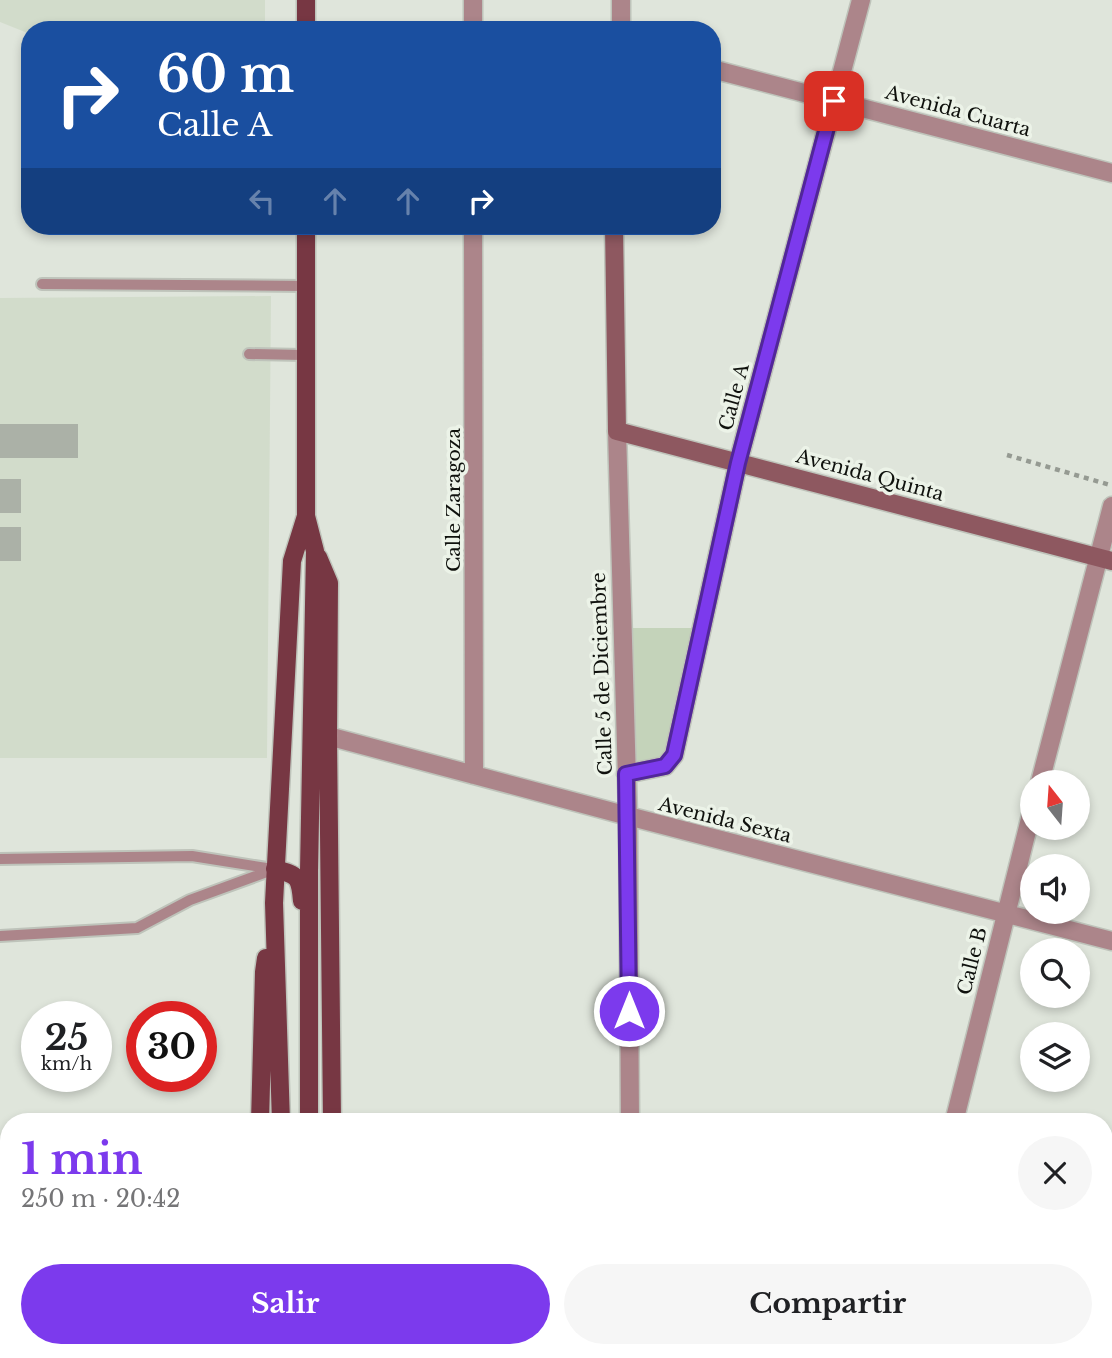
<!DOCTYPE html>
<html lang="es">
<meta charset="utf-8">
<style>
:root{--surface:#fff;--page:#f6f6f6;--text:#202124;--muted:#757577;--accent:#7c3aed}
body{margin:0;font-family:"Libre Baskerville",serif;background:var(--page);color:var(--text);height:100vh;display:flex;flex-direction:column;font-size:26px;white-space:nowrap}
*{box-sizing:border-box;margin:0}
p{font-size:23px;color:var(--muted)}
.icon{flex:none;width:38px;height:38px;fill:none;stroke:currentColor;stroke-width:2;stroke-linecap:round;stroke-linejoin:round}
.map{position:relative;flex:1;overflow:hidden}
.panel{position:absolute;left:0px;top:1113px;width:1113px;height:245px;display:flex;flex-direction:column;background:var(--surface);border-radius:28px 28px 0 0;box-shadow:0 4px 10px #0003}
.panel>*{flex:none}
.hud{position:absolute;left:21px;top:21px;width:700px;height:214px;border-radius:28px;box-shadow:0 4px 10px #0003;background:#1a4fa0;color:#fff;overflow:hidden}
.needle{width:46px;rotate:343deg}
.tools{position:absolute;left:1020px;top:770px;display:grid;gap:14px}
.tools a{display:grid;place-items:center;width:70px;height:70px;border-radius:50%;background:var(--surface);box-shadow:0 4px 10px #0003;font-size:35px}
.speed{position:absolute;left:21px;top:1001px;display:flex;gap:14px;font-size:35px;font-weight:700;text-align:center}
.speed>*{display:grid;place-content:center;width:91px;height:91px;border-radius:50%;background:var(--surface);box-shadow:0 4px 10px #0003;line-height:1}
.speed small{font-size:18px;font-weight:400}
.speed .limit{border:10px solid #d22;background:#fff;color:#111}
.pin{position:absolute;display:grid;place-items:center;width:60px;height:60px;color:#fff;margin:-30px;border-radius:14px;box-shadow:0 4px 10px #0006}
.me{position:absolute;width:77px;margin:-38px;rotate:0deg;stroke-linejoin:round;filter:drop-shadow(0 0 5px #0008)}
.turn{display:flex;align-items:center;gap:24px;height:147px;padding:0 21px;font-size:32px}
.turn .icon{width:91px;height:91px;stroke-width:2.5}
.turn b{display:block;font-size:49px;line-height:60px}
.lanes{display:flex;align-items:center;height:66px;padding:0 21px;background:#0003;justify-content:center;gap:35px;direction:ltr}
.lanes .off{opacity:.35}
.round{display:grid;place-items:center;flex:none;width:74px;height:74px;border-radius:37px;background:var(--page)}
.head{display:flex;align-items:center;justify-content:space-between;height:119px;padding:0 21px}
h1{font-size:42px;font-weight:800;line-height:52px;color:var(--accent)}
.cta{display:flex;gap:14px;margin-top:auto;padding:14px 21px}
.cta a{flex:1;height:80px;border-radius:42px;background:var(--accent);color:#fff;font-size:28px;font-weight:800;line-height:80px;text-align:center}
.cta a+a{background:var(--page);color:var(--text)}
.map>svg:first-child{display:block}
.built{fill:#d2dccb}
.green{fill:#c4d3ba}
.building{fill:#abb1a7}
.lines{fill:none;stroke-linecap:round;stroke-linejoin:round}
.lane-casing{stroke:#bec3ba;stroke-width:14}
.street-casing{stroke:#bec3ba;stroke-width:21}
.secondary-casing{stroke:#bec3ba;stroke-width:21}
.primary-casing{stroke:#bec3ba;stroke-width:21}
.path{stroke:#959a92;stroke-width:4.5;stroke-dasharray:5 5;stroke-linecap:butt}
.lane{stroke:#ac858a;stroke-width:10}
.street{stroke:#ac858a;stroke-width:18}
.secondary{stroke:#8e5860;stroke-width:18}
.primary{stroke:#773743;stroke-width:18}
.route-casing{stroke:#51269a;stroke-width:18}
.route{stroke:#7c3aed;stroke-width:12}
.labels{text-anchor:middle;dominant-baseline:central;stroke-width:7;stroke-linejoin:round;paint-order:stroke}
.street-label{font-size:19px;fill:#0f110d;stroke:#ecf3e8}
</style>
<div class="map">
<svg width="1112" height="1358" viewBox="0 0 1112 1358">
<rect width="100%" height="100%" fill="#dfe5db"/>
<path class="built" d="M0,0H265V30H30V34L0,22Z
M271,296L267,758H0V298Z"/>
<path class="green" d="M624,628H699L670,758L628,771Z"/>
<path class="building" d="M0,424H78V458H0Z
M0,479H21V513H0Z
M0,527H21V561H0Z
M702,1349H903L900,1358H700Z"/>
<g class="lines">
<defs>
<path id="lane" d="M42,284L306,286
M249,354L303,355L306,357
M0,859L192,856L273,869
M0,936L137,928L190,900L275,869"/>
<path id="street" d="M473,0V30
M621,30V0
M712,69L1112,173
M473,226L474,775
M617,431L628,816L630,1122
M328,736L628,816L1112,941
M626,774L665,766L674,755L738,463L861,0
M1040,782L1112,506
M954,1122L1032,811
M1104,1329L1112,1331
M490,1358V1349
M630,1358V1349"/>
<path id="secondary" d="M614,226L617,431L1112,561"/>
<path id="primary" d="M306,30V0
M306,226V516L315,551L309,871V1122
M318,557L329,583L328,736L332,1122
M275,869C298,875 300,877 302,901
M260,1122L264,972L266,958
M281,1122L274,903L292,561L306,516
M261,1349L262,1358
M289,1349L290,1358
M312,1349V1358
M333,1349V1358"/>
</defs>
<use href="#lane" class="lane-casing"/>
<use href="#street" class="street-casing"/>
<use href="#secondary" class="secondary-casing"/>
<use href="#primary" class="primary-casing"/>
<path class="path" d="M1007,455L1110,485"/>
<use href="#lane" class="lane"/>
<use href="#street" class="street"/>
<use href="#secondary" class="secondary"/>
<use href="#primary" class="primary"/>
</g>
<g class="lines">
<defs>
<path id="route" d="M629,1011L626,774L665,766L674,755L738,463L834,101"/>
</defs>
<use href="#route" class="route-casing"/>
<use href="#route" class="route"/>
</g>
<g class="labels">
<g class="street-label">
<text transform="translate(958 111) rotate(15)">Avenida Cuarta</text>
<text transform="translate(734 397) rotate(-75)">Calle A</text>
<text transform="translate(870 475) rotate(15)">Avenida Quinta</text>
<text transform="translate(453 500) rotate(-90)">Calle Zaragoza</text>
<text transform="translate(602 674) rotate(-92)">Calle 5 de Diciembre</text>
<text transform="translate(725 820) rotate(14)">Avenida Sexta</text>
<text transform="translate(972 961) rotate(-76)">Calle B</text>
</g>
</g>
</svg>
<div class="tools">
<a><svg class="needle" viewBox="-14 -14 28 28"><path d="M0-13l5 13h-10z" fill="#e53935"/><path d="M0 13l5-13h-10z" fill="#757577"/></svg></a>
<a><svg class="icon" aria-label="sound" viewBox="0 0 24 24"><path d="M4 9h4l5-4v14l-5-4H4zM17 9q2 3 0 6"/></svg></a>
<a><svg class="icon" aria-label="search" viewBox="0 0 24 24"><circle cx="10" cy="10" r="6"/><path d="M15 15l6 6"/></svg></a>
<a><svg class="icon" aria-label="layers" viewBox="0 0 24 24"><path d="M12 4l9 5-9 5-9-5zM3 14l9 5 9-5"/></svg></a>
</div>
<div class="speed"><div>25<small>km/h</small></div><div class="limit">30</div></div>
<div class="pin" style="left:834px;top:101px;background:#d93025"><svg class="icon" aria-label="arrive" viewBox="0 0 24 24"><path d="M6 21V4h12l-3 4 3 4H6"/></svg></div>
<svg class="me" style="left:629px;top:1011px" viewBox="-20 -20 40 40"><circle r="17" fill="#7c3aed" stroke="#fff" stroke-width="3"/><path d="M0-11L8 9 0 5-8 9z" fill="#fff"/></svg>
<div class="hud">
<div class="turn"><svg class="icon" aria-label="right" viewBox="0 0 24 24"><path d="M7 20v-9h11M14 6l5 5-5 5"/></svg><div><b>60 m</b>Calle A</div></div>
<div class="lanes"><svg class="icon off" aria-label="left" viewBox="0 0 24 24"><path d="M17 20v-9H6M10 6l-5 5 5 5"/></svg><svg class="icon off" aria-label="ahead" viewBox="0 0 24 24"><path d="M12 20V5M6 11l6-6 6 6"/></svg><svg class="icon off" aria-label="ahead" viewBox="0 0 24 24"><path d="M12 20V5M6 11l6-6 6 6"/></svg><svg class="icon" aria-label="right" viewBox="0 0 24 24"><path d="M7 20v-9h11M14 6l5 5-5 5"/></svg></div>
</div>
<section class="panel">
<div class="head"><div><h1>1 min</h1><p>250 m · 20:42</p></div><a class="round"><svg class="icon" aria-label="close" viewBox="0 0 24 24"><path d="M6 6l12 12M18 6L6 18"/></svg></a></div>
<div class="cta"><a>Salir</a><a>Compartir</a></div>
</section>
</div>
